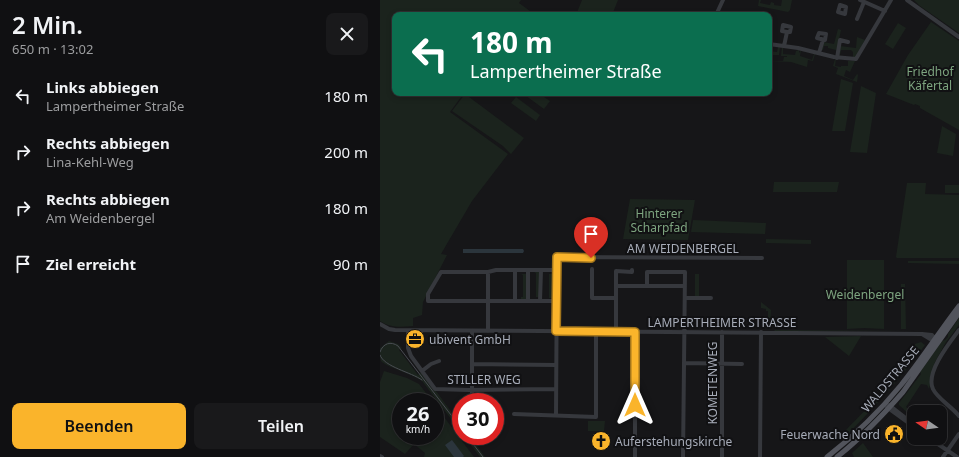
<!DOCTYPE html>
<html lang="de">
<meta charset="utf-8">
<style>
:root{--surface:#101012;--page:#19191b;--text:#f1f3f6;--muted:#9c9d9f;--line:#303032;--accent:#fab42b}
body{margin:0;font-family:"Noto Sans",sans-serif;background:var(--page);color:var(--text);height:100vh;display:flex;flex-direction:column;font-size:15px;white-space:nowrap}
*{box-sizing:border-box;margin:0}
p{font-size:13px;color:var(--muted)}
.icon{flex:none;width:22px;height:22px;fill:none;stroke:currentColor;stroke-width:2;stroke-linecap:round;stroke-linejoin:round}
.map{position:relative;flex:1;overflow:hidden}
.drawer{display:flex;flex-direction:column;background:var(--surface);width:380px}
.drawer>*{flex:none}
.banner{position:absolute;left:12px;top:12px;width:380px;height:84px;border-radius:8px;box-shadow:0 2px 6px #0003,0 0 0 1px var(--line);background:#0b6e4f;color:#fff;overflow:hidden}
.needle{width:26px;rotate:283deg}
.buttons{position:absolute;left:527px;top:405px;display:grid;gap:8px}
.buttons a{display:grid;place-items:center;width:40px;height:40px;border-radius:8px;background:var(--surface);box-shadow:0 2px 6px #0003,0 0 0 1px var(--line);font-size:20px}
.speed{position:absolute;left:12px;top:393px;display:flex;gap:8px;font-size:20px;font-weight:700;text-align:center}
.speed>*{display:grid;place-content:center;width:52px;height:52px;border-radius:50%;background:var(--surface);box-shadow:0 2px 6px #0003,0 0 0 1px var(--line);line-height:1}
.speed small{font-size:10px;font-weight:400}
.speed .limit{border:6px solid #d22;background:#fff;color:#111}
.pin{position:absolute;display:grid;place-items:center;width:34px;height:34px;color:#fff;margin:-41px -17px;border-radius:50% 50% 50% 0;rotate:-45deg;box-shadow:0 0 4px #0007}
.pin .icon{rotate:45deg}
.me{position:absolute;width:44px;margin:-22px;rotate:0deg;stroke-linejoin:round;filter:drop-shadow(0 0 3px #0008)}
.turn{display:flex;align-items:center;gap:14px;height:84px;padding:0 12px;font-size:18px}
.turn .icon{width:52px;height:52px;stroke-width:2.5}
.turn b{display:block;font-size:28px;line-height:34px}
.round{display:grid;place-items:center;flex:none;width:42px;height:42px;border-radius:8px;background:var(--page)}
.summary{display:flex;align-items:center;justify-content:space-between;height:68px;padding:0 12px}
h1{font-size:24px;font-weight:600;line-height:30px}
.button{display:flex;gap:8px;margin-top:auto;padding:8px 12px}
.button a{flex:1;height:46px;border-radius:8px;background:var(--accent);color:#111;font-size:16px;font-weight:600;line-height:46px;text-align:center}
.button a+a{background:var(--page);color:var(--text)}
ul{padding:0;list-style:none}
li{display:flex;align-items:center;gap:12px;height:56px;padding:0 12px}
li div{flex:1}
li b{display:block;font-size:15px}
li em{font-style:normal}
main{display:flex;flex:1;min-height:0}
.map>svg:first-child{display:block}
.green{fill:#1b231d}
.water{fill:#2b353c}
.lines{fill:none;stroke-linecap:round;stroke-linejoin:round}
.minor{stroke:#36383d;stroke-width:4}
.major{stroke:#52545c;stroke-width:5}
.tram{stroke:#494c52;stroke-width:1}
.route-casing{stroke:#a2751c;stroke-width:10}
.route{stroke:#fab42b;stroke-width:7}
.labels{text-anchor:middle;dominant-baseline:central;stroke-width:4;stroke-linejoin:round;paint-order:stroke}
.park-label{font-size:12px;fill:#7da47f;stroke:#111113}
.street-label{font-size:12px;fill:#a7acb8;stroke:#111113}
.poi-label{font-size:12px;fill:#a7acb8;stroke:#111113;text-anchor:start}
</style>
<main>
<section class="drawer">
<div class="summary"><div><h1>2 Min.</h1><p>650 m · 13:02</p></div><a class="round"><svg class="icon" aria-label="close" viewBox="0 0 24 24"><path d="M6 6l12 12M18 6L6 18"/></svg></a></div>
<ul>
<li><svg class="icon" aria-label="left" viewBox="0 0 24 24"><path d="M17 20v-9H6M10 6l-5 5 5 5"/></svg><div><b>Links abbiegen</b><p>Lampertheimer Straße</p></div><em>180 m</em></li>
<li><svg class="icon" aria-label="right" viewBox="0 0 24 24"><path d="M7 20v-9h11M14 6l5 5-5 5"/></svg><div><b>Rechts abbiegen</b><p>Lina-Kehl-Weg</p></div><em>200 m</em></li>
<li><svg class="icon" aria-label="right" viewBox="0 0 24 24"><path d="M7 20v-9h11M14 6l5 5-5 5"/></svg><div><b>Rechts abbiegen</b><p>Am Weidenbergel</p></div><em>180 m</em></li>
<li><svg class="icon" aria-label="arrive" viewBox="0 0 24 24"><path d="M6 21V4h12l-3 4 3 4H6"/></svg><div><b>Ziel erreicht</b></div><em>90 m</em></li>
</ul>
<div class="button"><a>Beenden</a><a>Teilen</a></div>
</section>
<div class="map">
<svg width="579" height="457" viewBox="0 0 579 457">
<rect width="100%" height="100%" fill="#161618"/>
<path class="green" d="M0,0H141L139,3L154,14L152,15H15V93H84L70,112L128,154L92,201L61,254L67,255L43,302L42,315L33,318V326C21,327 10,328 0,321Z
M202,0H238L232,15H196Z
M379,0H381L380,3L390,5L391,2L394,3V5L401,6L402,0H412L410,10L408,12L378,6Z
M534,0H579V33L540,6Z
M551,22L579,41V130L540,108V106L535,104L534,105L506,94L528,55Z
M518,23L526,28L513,49L505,44Z
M458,29L461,30L456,54V50L448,48V46H444L443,50H441L443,42L454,44Z
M477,37L485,40L476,57H473V52L471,50H461L460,55H458L460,46L476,48Z
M398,47H400L399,55H392V61H403L404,57H407V56H401L402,47H403V54L415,55L416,51L419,50V53L421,50L420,56L432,60L434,54H435L433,61L428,60L427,67L411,62L389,61V51L397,52Z
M455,59H456L455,66L461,67V66H468V61H475L470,72L466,70L464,76L473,80L477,74L478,75L477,82L456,74L458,68L453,66Z
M461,79L473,83L465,131H452Z
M481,86L496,93L487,153L470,152Z
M142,93H158L170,101L164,109Z
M85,94L144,138L131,154L123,146L72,111Z
M136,97L160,115L156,121L131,103Z
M562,126L576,134L573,156L557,153Z
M394,182H459L457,192H393Z
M527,183H546L545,194L579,195V258H517L516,257Z
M565,185H579V193H565Z
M250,199L315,200L308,240L243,239Z
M313,220L386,223L385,234L311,232Z
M386,239L431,240V244L386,243Z
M467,260H504V329L484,328L467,329Z
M528,261H579V264L528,263Z
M154,272H160V297H156V273Z
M141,274H146V299H141V297H143V275Z
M169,274H172V298H169Z
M315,274H319V296H315Z
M521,284H525L526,329H521Z
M381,302L391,310L390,329H386V324H388V311H386V309L381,308Z
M579,318V325L566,342L555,362L549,389L547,385L541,384L526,407L532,412L534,410V419L519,405V403L541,374L540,372L562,341L565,340L568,337V334Z
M395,330L535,331H394Z
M481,336L469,356L445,337Z
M9,341L18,344L22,348L19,350L38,375L42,372L81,425V432L42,381C33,374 6,367 1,361C0,357 0,352 0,348Z
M541,342L545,345C522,377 496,405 469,433L466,430C488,407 524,373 535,344Z
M4,371L27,378L39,384L53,402H21V436H55V405L94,457H44L45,453L34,444L25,454L0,437V382Z
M208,421H225L224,431H208Z
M84,436H90L105,457H100Z
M483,443L493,457H474L472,453Z"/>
<path class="water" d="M83,249H143L144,251L143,253H83Z
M72,440L84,456L83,457H74L65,445Z"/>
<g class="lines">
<path class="minor" d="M480,0L505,11
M527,0L579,37
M460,5L466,7L465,14L458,12Z
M336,15L343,0
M477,19L484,2
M439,33L446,34L445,40L437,38Z
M389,44L418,48L454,57L476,59L511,0
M404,46L407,32H410L411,27L403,25L402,31L407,32
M439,53L443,40
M457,58L460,40L468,42
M212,269V298H236
M148,270V301
M236,286H305
M267,286V272H305L303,457
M305,298H331
M135,301V270
M160,301L161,270
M176,301H48V294L61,272H108L116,270H177
M0,324L9,329L15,330L542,334L552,335L557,341
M579,330C570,342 545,373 553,389C557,398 572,407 579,416
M28,331V348L31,356L55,389L89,390L176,389
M108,331V272
M236,332V271L252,272V270
M342,332V457
M542,334L555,342
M304,363L362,364
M92,364L176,365
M42,371L51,364L59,361
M92,402V331
M509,405L527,419
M507,407L512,411L534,427
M134,414L216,417V331
M176,415L177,257L382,258
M549,438L577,457
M255,442H303
M0,456L2,457
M255,457V332
M380,457L381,332
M563,457L579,434"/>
<path class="major" d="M447,457C474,436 499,412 521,385C542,359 559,332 579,306
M457,457C481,438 503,415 523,392L579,313"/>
<path class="tram" d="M0,352C3,343 11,341 18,346L81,428
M0,355C4,367 31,372 42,380
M87,436L103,457"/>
</g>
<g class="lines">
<defs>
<path id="route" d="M211,258L177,257L176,331L255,332V405"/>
</defs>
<use href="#route" class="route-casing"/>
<use href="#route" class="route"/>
</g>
<defs>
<symbol id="office-disc" viewBox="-11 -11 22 22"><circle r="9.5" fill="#fab42b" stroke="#111113"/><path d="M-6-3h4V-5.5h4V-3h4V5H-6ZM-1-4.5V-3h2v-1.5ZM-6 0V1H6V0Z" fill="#111"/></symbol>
<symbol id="civic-disc" viewBox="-11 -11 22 22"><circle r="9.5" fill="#fab42b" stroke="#111113"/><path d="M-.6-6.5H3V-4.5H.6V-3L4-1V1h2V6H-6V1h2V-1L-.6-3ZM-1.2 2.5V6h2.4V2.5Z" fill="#111"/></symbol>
<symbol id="church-disc" viewBox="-11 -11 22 22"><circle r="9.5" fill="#fab42b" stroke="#111113"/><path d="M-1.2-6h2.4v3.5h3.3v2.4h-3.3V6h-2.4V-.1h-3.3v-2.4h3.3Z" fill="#111"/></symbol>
</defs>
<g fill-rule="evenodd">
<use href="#office-disc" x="24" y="328" width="22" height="22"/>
<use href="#civic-disc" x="503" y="423" width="22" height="22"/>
<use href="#church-disc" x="210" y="430" width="22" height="22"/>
</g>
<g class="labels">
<g class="park-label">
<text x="550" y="71">Friedhof<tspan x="550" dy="14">Käfertal</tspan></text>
<text x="279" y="213">Hinterer<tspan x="279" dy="14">Scharpfad</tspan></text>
<text x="485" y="294">Weidenbergel</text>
</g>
<g class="street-label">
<text x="303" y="248">AM WEIDENBERGEL</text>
<text x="342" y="322">LAMPERTHEIMER STRASSE</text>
<text x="104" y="379">STILLER WEG</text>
<text transform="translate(510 379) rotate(-50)">WALDSTRASSE</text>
<text transform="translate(332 383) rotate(-90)">KOMETENWEG</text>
</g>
<g class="poi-label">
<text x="49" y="339">ubivent GmbH</text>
<text x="500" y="434" text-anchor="end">Feuerwache Nord</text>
<text x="235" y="441">Auferstehungskirche</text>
</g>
</g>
</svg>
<div class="buttons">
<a><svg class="needle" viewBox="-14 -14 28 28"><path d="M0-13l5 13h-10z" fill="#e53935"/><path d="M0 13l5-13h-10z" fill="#9c9d9f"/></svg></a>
</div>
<div class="speed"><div>26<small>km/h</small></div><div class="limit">30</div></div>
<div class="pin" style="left:211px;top:258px;background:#d93025"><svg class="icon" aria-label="arrive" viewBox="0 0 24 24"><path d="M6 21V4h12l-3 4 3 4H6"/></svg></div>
<svg class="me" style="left:255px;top:405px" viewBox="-20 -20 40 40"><path d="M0-17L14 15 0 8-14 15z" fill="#fab42b" stroke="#fff" stroke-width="4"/></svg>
<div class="banner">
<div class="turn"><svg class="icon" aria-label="left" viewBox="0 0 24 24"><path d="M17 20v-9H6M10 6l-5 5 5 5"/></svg><div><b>180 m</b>Lampertheimer Straße</div></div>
</div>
</div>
</main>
